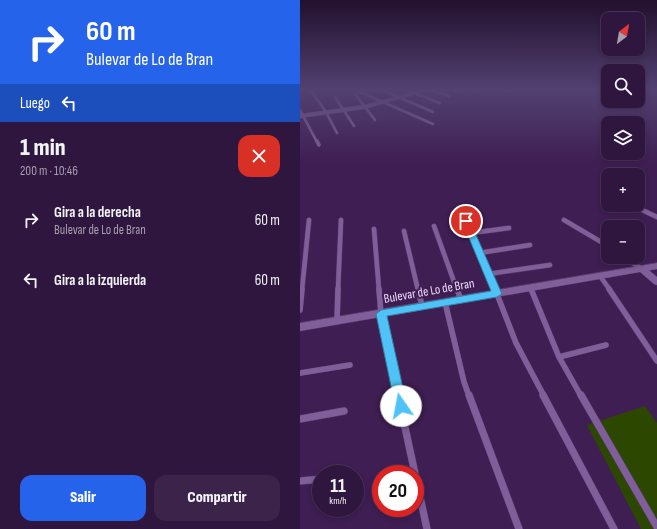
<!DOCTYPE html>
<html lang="es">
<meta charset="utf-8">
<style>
:root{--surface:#2f163e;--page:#3b2349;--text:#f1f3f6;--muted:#a79fb0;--line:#4a3558;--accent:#2563eb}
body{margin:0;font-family:"Sofia Sans Condensed",sans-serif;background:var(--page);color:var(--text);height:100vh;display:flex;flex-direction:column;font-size:15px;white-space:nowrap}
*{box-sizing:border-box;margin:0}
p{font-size:13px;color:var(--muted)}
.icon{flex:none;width:22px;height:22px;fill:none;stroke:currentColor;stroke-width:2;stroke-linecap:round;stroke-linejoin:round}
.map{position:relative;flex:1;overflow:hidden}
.side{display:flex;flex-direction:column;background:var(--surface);width:300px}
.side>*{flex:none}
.top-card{background:#2563eb;color:#fff;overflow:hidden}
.needle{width:26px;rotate:31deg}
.fabs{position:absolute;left:301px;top:12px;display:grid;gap:8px}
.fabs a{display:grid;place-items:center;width:44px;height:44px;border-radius:8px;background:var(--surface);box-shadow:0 2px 6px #0003,0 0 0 1px var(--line);font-size:20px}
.speed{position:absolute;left:12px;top:465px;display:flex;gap:8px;font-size:20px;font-weight:700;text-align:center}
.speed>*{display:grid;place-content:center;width:52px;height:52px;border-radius:50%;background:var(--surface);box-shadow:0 2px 6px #0003,0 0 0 1px var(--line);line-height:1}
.speed small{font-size:10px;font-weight:400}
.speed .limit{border:6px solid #d22;background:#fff;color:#111}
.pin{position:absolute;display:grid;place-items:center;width:34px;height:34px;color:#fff;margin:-17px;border:2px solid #fff;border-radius:50%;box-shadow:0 1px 4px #0007}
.me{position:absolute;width:44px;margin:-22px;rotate:348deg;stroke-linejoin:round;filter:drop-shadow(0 0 3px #0008)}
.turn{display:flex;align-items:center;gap:14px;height:84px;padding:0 20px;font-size:18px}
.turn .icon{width:52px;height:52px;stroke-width:2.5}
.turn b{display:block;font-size:28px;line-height:34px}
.then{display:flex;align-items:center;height:38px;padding:0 20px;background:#0003;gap:8px;font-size:15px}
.round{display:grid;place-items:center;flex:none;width:42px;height:42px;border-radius:12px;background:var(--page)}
.summary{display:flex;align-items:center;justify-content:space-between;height:68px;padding:0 20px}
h1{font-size:24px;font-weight:800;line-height:30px}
.button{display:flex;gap:8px;margin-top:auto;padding:8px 20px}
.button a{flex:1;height:46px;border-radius:12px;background:var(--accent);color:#fff;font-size:16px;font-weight:800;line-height:46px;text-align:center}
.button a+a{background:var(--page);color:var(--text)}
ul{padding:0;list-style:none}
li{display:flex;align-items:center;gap:12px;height:60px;padding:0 20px}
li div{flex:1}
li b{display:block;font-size:15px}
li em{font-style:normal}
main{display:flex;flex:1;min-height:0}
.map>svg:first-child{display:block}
.green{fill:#2c4700}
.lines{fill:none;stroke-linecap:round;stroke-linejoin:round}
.service-far4-casing{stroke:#593b6b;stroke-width:3}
.service-far3-casing{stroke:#593b6b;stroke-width:4}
.service-far2-casing{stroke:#593b6b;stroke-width:5.5}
.service-far1-casing{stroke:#593b6b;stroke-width:6}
.service-casing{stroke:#593b6b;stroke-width:8}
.minor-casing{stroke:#593b6b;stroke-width:1}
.tertiary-casing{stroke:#593b6b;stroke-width:1}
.service-far4{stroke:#805e99;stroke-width:2.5}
.service-far3{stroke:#805e99;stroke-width:3.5}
.service-far2{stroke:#805e99;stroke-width:4.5}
.service-far1{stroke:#805e99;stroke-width:5.5}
.service{stroke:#805e99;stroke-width:7}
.minor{fill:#805e99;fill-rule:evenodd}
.tertiary{fill:#805e99;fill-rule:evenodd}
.route{fill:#4fc3f7;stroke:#337fa1}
.labels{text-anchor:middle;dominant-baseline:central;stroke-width:4;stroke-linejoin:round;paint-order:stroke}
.street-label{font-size:13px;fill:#ecdafb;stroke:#3f1e53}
</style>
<main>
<section class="side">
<div class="top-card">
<div class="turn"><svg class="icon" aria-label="right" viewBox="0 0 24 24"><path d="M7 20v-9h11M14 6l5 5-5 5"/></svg><div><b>60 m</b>Bulevar de Lo de Bran</div></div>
<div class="then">Luego<svg class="icon" aria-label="left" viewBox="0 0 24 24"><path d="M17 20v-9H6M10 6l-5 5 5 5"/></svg></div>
</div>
<div class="summary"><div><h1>1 min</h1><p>200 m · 10:46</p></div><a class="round" style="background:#d93025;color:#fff"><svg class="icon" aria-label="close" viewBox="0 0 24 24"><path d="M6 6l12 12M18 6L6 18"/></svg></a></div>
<ul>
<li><svg class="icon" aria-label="right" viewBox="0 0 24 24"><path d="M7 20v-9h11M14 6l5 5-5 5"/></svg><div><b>Gira a la derecha</b><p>Bulevar de Lo de Bran</p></div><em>60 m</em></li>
<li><svg class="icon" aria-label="left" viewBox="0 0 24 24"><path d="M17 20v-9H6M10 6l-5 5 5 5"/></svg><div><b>Gira a la izquierda</b></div><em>60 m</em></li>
</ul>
<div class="button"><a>Salir</a><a>Compartir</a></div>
</section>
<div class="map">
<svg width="357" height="529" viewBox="0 0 357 529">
<rect width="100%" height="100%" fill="#3f1e53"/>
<path class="green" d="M345,406L357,423V529H341L287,425Z"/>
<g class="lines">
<defs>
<path id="service-far4" d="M10,89L26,112L37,133
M80,89L133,112
M104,89L140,103
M128,89L149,96
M153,89L159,91
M176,89L178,90
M205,89L211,91
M58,91L133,124
M55,94L75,120
M35,97L54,126
M0,110L17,142"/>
<path id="service-far3" d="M17,141L19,145"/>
<path id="service-far2" d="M338,208L357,217
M264,220L308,246
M166,221L195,290
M134,226L157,290
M74,229L79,290
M104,231L118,290
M171,233L209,228
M179,253L230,245
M324,257L342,269
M188,274L250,265
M300,276L310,290
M230,288L231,290
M2,290L9,220
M38,290L41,220"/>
<path id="service-far1" d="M79,289L81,314L99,396
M118,289L122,306
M157,289L161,300
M195,289L216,343L244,396
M231,289L259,357L281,396
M309,289L357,361
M145,302L164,382L169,396
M0,310L2,289
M37,321L38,289
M259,357L306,345
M0,373L50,365"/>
<path id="service" d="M98,395L127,529
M169,395L219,529
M243,395L314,529
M281,395L357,527
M0,419L44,411
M0,481L21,479"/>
<path id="minor" d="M125,89H134L64,109L0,118V114L64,105Z
M342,266L345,267L357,277V285L354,284L339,271L337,269L339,267Z"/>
<path id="tertiary" d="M357,263V269L0,331V323Z"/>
</defs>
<use href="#service-far4" class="service-far4-casing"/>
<use href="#service-far3" class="service-far3-casing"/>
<use href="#service-far2" class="service-far2-casing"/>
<use href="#service-far1" class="service-far1-casing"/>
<use href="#service" class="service-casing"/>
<use href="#minor" class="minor-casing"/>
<use href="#tertiary" class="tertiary-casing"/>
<use href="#service-far4" class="service-far4"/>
<use href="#service-far3" class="service-far3"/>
<use href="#service-far2" class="service-far2"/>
<use href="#service-far1" class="service-far1"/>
<use href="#service" class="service"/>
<use href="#minor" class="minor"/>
<use href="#tertiary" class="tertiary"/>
</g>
<linearGradient id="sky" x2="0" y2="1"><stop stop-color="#23102e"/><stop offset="0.55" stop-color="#524171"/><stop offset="1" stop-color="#524171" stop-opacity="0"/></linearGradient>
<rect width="357" height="163" fill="url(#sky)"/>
<path class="route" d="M166,219L170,221L202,294L197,297L87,316L107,406L105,410L101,411L96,410L76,314L81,310L191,291L162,221Z"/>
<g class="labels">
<g class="street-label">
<text transform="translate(129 291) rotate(-10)">Bulevar de Lo de Bran</text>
</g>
</g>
</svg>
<div class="fabs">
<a><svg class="needle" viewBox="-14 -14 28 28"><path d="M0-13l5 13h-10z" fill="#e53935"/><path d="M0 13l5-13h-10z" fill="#a79fb0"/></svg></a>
<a><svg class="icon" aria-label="search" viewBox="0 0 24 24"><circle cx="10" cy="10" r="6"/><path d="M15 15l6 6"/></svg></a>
<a><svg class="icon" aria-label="layers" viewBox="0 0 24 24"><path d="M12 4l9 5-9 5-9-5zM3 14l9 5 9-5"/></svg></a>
<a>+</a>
<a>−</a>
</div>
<div class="speed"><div>11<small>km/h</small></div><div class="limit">20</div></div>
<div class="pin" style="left:166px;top:221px;background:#d93025"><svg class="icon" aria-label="arrive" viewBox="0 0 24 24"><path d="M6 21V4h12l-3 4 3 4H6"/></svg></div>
<svg class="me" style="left:101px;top:406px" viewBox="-20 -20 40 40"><circle r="19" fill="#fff"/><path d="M0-13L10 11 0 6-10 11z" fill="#4fc3f7"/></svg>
</div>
</main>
